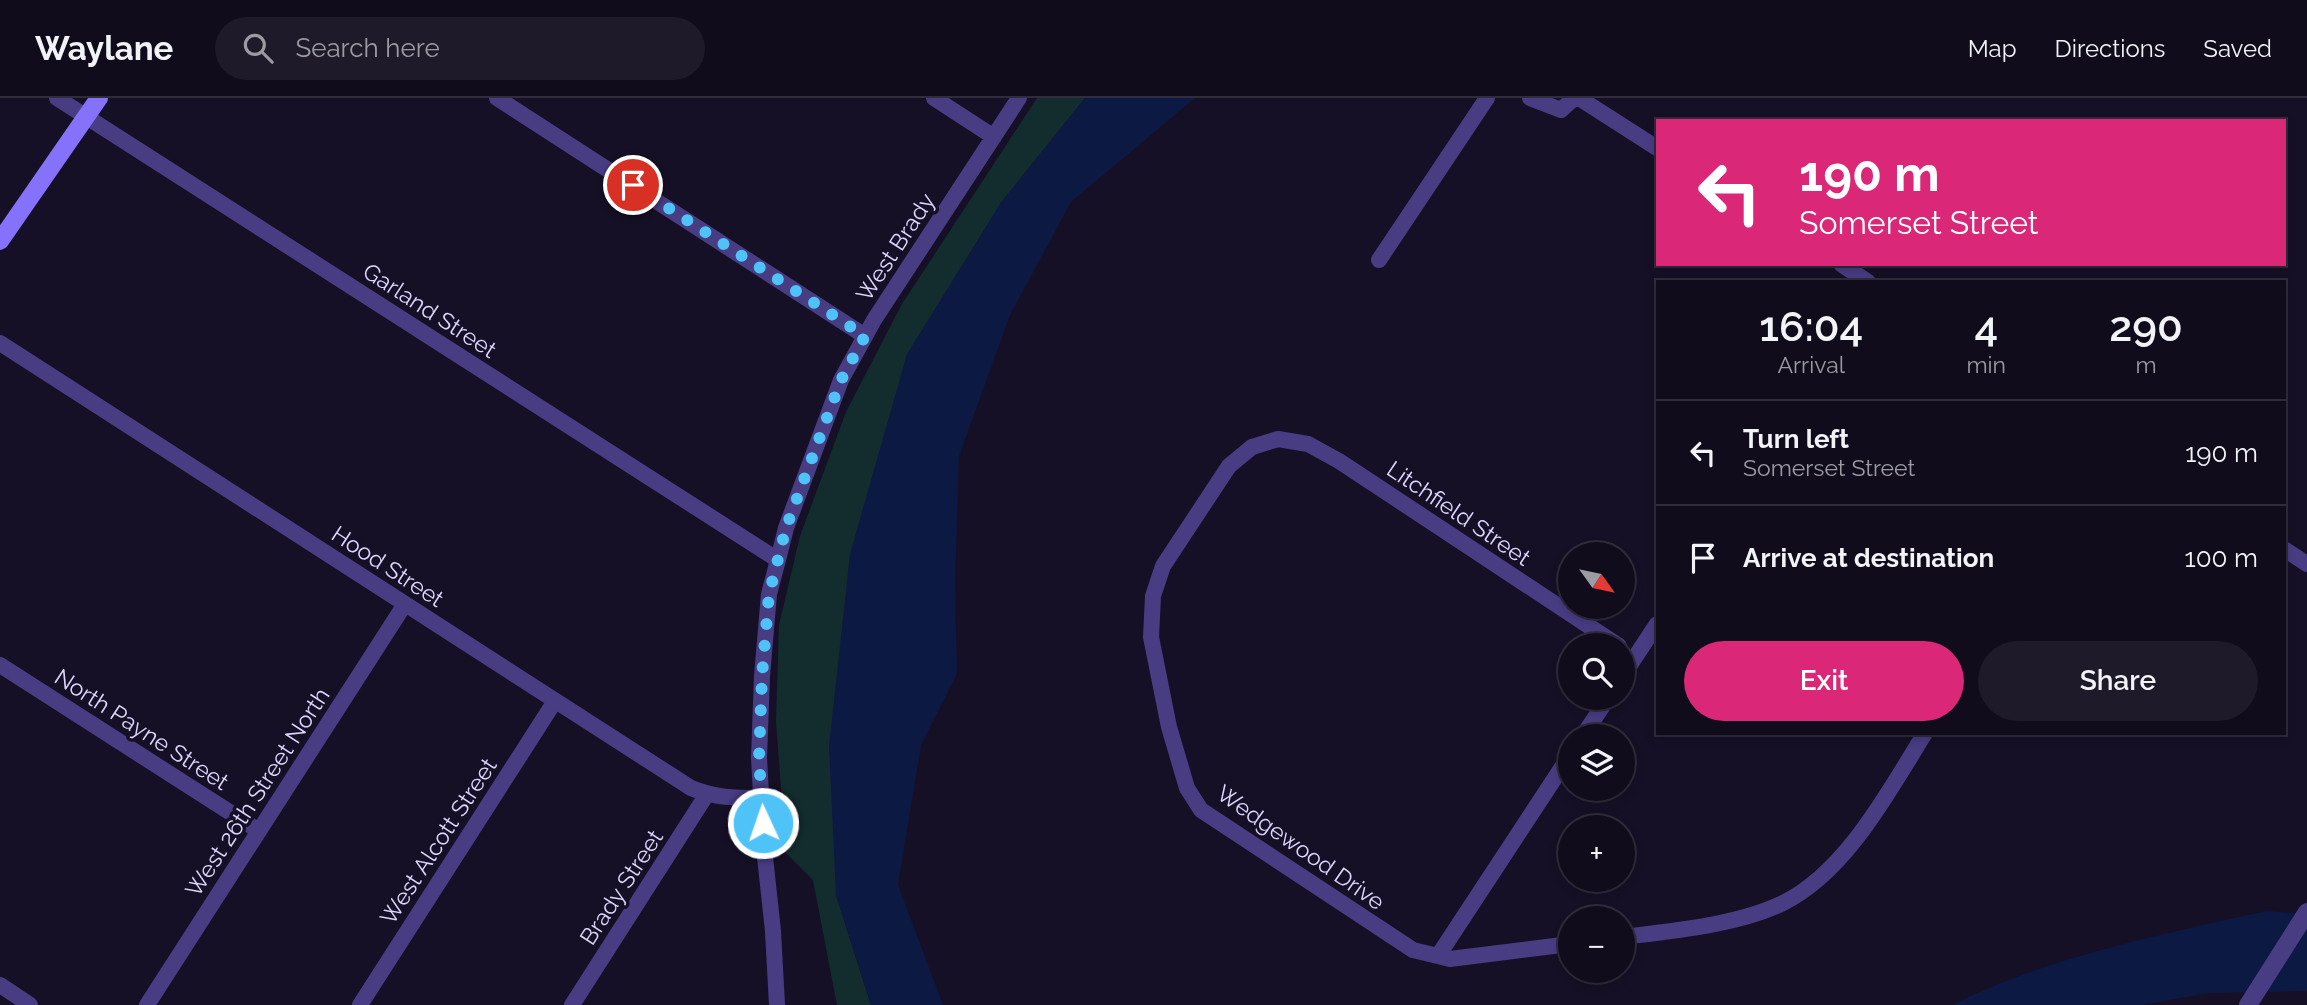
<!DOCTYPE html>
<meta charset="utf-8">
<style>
:root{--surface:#100c1c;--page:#1e1a29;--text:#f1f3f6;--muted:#9c9ba3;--line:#302c3b;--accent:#db2777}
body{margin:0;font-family:Raleway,sans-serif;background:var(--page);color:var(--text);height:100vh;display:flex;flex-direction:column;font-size:26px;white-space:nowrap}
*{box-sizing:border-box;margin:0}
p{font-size:23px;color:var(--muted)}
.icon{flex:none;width:38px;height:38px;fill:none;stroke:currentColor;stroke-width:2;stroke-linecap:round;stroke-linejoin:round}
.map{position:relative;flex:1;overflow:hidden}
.details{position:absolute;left:1656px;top:182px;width:630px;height:455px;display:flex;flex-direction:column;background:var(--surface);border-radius:0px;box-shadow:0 4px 10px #0003,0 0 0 2px var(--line)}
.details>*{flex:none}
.banner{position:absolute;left:1656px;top:21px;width:630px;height:147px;border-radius:0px;box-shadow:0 4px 10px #0003,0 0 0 2px var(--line);background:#db2777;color:#fff;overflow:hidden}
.needle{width:46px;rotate:123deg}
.tools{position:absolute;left:1558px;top:444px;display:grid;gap:14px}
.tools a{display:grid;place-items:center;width:77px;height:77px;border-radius:50%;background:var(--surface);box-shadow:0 4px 10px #0003,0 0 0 2px var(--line);font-size:35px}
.pin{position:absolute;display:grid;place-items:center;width:60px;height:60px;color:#fff;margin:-30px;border:4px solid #fff;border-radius:50%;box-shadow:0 2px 7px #0007}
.me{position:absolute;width:77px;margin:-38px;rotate:357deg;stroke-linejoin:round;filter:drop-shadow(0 0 5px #0008)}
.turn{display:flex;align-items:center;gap:24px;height:147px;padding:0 28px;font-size:32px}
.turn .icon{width:91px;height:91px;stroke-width:2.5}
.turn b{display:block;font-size:49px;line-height:60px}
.eta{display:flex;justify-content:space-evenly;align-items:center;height:119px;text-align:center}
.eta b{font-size:42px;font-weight:600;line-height:49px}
.cta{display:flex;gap:14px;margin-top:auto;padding:14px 28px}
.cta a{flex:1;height:80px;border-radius:42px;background:var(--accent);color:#fff;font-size:28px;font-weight:600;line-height:80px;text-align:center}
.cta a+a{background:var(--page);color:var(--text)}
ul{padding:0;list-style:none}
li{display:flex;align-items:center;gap:21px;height:105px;padding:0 28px;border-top:2px solid var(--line)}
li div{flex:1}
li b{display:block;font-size:26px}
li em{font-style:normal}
header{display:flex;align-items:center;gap:42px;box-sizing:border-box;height:98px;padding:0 35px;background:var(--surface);border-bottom:2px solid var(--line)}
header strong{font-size:33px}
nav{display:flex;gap:38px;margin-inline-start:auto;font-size:24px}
.search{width:490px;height:63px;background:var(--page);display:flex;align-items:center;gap:18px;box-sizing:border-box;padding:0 24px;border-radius:38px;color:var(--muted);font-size:26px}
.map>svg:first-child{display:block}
.green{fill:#132d2f}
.water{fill:#0c1942}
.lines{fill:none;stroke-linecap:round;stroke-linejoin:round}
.minor{stroke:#483d83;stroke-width:16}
.tertiary{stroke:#483d83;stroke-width:18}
.secondary{stroke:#8571fa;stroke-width:18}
.route{stroke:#4fc3f7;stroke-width:12;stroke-dasharray:0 21.6}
.labels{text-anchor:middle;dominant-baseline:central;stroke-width:7;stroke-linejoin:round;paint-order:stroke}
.street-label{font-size:23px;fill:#dfd6fd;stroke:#161026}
</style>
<header>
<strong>Waylane</strong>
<div class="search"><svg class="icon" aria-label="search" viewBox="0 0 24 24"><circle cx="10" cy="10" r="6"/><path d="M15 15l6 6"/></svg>Search here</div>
<nav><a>Map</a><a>Directions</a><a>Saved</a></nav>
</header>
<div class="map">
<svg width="2307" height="907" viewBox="0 0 2307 907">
<rect width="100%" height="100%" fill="#161026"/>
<path class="green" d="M1037,0H1085L1000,106L836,797L871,907H837L813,782L786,755L776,624L779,527L800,438L846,314L902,206Z"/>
<path class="water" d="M1085,0H1195L1071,104L1010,217L959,358L955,488L957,576L921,647L898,787L943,907H871L836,797L829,648L850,456L907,256L1000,106Z
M2267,813L2307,816V893L2209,895L2141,907H1952C2047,859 2163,836 2267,813Z"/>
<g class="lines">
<path class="minor" d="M57,0L778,462
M497,0L865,238
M934,0L994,39
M1530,0L1561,12L1574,0
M1579,0L1657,50
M1379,162L1487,0
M1841,166L1868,184
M0,245L691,690C716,700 734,700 761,700
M2284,451L2307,466
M0,567L259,733
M1622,579L1657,526
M1582,639L1608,600
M1622,839C1672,833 1738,827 1783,805C1846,774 1889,693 1925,635
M1570,846L1450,861L1413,852L1201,712L1187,690L1169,629L1151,539L1153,498L1163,468L1229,368L1252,349L1278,341L1308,346L1339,363L1619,548
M1438,858L1570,657
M0,887L30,907
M147,907L405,506
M360,907L555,603
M572,907L707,696
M777,907L773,833L764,750L759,660L762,578L769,496L778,462L786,430L841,282L874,222L1019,0"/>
<path class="tertiary" d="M2248,907L2307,814"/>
<path class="secondary" d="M0,143L99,0"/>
</g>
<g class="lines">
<path class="route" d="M633,87L865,238L841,282L786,430L769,496L762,578L759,660L763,725"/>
</g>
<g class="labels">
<g class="street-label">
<text transform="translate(895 149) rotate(-57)">West Brady</text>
<text transform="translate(430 212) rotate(33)">Garland Street</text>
<text transform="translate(1459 415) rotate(34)">Litchfield Street</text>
<text transform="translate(388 468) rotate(33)">Hood Street</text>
<text transform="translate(142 631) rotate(33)">North Payne Street</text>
<text transform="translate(257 694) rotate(-57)">West 26th Street North</text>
<text transform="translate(438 743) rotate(-57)">West Alcott Street</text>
<text transform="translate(1301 749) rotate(35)">Wedgewood Drive</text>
<text transform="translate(621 789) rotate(-57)">Brady Street</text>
</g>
</g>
</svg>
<div class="tools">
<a><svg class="needle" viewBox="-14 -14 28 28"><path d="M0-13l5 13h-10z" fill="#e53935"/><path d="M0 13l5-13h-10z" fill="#9c9ba3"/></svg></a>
<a><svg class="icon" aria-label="search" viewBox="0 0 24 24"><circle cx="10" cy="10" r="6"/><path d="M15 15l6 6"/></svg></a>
<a><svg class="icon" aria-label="layers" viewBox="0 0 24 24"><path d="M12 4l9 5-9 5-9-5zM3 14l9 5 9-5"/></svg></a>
<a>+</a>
<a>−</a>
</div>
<div class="pin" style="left:633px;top:87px;background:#d93025"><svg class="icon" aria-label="arrive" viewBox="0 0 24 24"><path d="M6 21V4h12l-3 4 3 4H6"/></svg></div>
<svg class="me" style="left:763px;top:725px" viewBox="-20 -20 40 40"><circle r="17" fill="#4fc3f7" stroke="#fff" stroke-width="3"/><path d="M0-11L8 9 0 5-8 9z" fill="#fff"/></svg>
<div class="banner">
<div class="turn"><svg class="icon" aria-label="left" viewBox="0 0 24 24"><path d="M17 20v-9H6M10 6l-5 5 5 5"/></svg><div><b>190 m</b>Somerset Street</div></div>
</div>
<section class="details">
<div class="eta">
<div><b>16:04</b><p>Arrival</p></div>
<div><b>4</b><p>min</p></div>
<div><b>290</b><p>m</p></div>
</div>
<ul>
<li><svg class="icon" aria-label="left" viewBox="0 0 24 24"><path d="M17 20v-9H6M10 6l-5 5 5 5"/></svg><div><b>Turn left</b><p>Somerset Street</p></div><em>190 m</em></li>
<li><svg class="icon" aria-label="arrive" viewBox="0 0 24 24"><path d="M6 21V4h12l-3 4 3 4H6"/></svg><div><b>Arrive at destination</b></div><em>100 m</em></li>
</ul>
<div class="cta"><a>Exit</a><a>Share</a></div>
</section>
</div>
